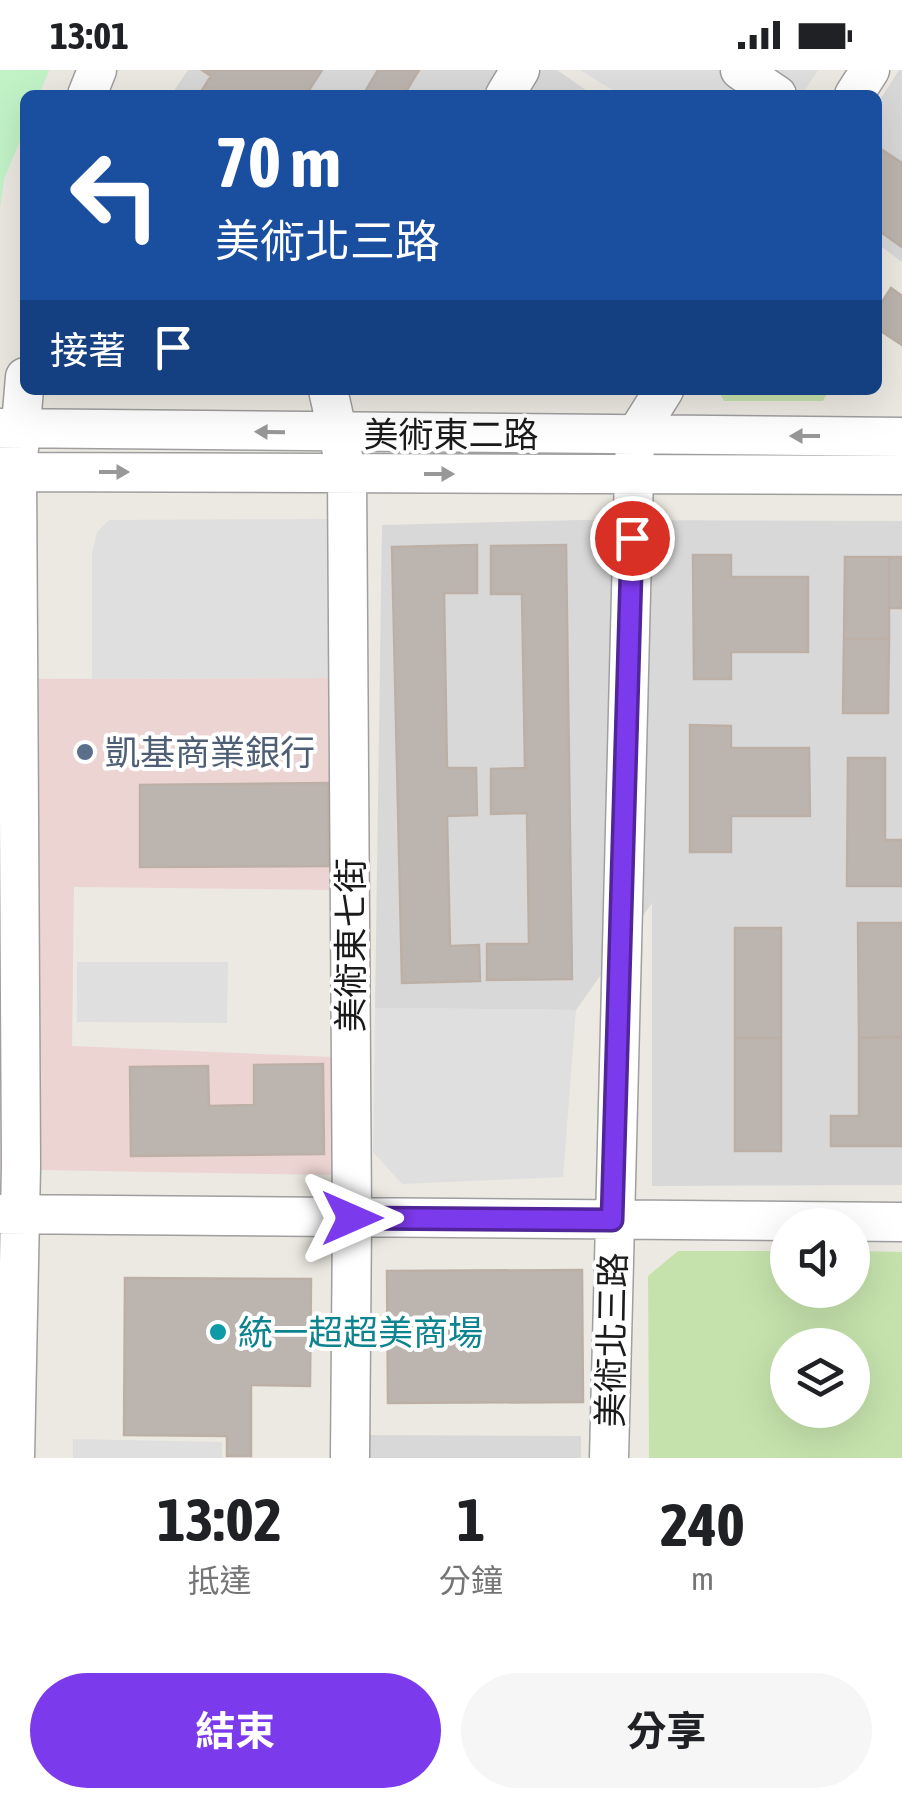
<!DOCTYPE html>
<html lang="zh-TW">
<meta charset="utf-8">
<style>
:root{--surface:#fff;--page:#f6f6f6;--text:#202124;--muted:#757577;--accent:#7c3aed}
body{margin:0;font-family:"Asap Condensed","Noto Sans TC",sans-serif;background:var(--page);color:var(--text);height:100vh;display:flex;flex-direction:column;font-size:38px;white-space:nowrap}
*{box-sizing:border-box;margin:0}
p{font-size:32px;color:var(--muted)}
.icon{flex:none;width:55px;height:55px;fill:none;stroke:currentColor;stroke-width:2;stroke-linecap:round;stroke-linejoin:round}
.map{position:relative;height:1388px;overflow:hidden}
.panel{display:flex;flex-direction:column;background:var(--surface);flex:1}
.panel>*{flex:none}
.guide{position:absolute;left:20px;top:20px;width:862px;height:305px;border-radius:15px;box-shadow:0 10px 40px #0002;background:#1a4fa0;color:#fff;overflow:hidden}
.fabs{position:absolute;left:770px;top:1138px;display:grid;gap:20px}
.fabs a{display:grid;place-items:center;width:100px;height:100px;border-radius:50%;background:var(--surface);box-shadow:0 10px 40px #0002;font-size:50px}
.pin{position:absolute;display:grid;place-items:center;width:85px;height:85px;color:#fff;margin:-42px;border:5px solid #fff;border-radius:50%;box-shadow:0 2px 10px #0007}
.me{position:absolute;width:110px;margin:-55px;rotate:90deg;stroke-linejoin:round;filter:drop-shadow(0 0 8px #0008)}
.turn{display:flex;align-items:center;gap:35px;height:210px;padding:0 30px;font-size:45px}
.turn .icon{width:130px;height:130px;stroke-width:2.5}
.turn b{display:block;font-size:70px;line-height:85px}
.then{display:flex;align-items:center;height:95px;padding:0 30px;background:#0003;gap:20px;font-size:38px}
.eta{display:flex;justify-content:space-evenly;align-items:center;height:170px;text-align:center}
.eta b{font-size:60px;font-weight:700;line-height:70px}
.button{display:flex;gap:20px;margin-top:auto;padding:20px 30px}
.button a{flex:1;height:115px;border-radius:60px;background:var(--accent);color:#fff;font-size:40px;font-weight:700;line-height:115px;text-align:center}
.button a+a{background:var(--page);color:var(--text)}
.status{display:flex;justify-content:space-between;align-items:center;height:70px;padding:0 50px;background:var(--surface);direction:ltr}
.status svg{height:28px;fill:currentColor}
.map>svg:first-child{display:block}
.residential{fill:#d9d8d8}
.commercial{fill:#ecd4d2}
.grass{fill:#c5e2ac;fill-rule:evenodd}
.park{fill:#c2f3c7}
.parking{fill:#dfdfdf}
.building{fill:#bcb5af;stroke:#bcb0a6;stroke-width:2.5}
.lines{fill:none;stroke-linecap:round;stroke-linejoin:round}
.minor-casing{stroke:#9f9f9f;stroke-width:41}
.minor{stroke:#fff;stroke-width:38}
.oneway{fill:#989898}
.route-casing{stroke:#51269a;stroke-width:25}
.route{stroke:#7c3aed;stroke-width:18}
.service-dot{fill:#5c6f8a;stroke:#fff;stroke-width:4}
.culture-dot{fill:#0f9aa8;stroke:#fff;stroke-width:4}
.labels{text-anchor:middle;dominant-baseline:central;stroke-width:8;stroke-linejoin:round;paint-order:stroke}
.street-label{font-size:35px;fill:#1b1b1b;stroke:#fff}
.service-label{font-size:35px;fill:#4e5e75;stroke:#fff;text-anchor:start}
.culture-label{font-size:35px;fill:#0d838f;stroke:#fff;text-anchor:start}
</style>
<div class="status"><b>13:01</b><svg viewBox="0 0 49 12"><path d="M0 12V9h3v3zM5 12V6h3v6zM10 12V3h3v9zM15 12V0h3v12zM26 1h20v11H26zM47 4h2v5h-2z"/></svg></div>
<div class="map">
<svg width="902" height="1388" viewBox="0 0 902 1388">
<rect width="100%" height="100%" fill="#ece9e2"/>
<path class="residential" d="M188,0H557L593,25H171Z
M899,0H902V192L878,174V33Z
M581,450L902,451V1115L652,1116V833L576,940L375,938L382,455Z
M369,1365L581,1366V1388H369Z"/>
<path class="commercial" d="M333,608L331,820L74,817L72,976L334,987V1105L38,1100L0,1388V609Z"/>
<path class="grass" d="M718,320H829L823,331H724Z
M678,1181H787L788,1220H852L853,1181L902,1182V1388H649L648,1206ZM852,1275V1340H788V1275Z"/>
<path class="park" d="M0,0H49L39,25H25V59L4,109L0,138Z"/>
<path class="parking" d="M580,0H818L802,25H621Z
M335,449L333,608L92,609V483L97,462L109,450Z
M77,892H228L227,953L77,952Z
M375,938L576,940L563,1107L402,1114L373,1082Z
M73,1369L222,1372V1388H73Z"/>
<path class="building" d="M202,0H322L306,25H199L211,6Z
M378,0H419L404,25H363Z
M878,77L902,93V177L878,160Z
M891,218L902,226V275L878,259V238Z
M477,475V523H444L447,698H476L477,745L447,746L450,876L479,875L480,911L402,913L392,477Z
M566,475L572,909L487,910V874H529L527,743L491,744V699L525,698L522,524H491V476Z
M693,485H731V507H808V582H731V609H694Z
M845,487H889V569H844Z
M889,487H902V538H889Z
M844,569H889L888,643H843Z
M690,655L731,656V678H809L810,746H731V782H690Z
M848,688H885V770H902V816H847Z
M328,713L329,796L140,797V715Z
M858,853H902V967L859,968Z
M735,858H781V968H735Z
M902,967V1076H831V1046H859V968Z
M735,968H781V1081H735Z
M323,994L324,1084L131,1086L130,997L208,996L209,1036L254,1035V995Z
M582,1200L583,1332L388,1333L387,1201Z
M125,1208L311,1209L310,1316L251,1315V1386H227V1366L124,1365Z"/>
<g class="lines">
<defs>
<path id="minor" d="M740,0L777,25
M87,25L97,0
M505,25L520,0
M854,25L870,0
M328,320L347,404L352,1148L350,1388
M0,358L902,367
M0,402L902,405
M0,1144L902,1152
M15,1388L21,1096L17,402L25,307
M609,1388L635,366L664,320"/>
</defs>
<use href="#minor" class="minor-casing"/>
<use href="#minor" class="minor"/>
</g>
<defs><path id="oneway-solid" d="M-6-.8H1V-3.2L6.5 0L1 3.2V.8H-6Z" transform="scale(2.5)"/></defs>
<g class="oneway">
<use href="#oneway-solid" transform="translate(270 362) rotate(-179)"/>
<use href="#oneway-solid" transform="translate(805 366) rotate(-180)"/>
<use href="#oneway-solid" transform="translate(114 402)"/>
<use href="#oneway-solid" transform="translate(439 404)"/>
</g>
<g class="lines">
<defs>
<path id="route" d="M352,1148L612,1150L632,468"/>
</defs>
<use href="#route" class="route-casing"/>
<use href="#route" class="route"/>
</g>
<circle class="service-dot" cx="85" cy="682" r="10"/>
<circle class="culture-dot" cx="218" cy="1262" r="10"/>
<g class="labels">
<g class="street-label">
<text x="451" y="364">美術東二路</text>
<text transform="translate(350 875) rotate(-90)">美術東七街</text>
<text transform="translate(611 1270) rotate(-89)">美術北三路</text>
</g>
<g class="service-label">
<text x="105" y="682">凱基商業銀行</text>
</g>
<g class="culture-label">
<text x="238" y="1262">統一超超美商場</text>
</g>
</g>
</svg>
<div class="fabs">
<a><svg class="icon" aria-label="sound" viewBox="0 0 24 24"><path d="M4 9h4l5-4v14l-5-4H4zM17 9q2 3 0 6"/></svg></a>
<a><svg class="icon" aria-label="layers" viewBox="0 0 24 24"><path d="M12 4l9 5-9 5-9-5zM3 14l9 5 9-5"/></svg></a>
</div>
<div class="pin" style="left:632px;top:468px;background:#d93025"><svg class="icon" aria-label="arrive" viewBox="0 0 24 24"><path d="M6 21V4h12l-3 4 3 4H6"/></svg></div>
<svg class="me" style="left:352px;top:1148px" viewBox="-20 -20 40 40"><path d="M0-17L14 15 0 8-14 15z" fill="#7c3aed" stroke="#fff" stroke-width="4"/></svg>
<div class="guide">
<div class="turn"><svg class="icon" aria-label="left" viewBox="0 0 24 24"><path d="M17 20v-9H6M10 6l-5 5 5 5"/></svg><div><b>70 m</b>美術北三路</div></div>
<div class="then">接著<svg class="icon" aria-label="arrive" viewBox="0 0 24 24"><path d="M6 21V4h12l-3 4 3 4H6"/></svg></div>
</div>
</div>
<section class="panel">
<div class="eta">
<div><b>13:02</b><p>抵達</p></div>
<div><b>1</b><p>分鐘</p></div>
<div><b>240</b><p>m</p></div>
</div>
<div class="button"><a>結束</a><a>分享</a></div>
</section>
